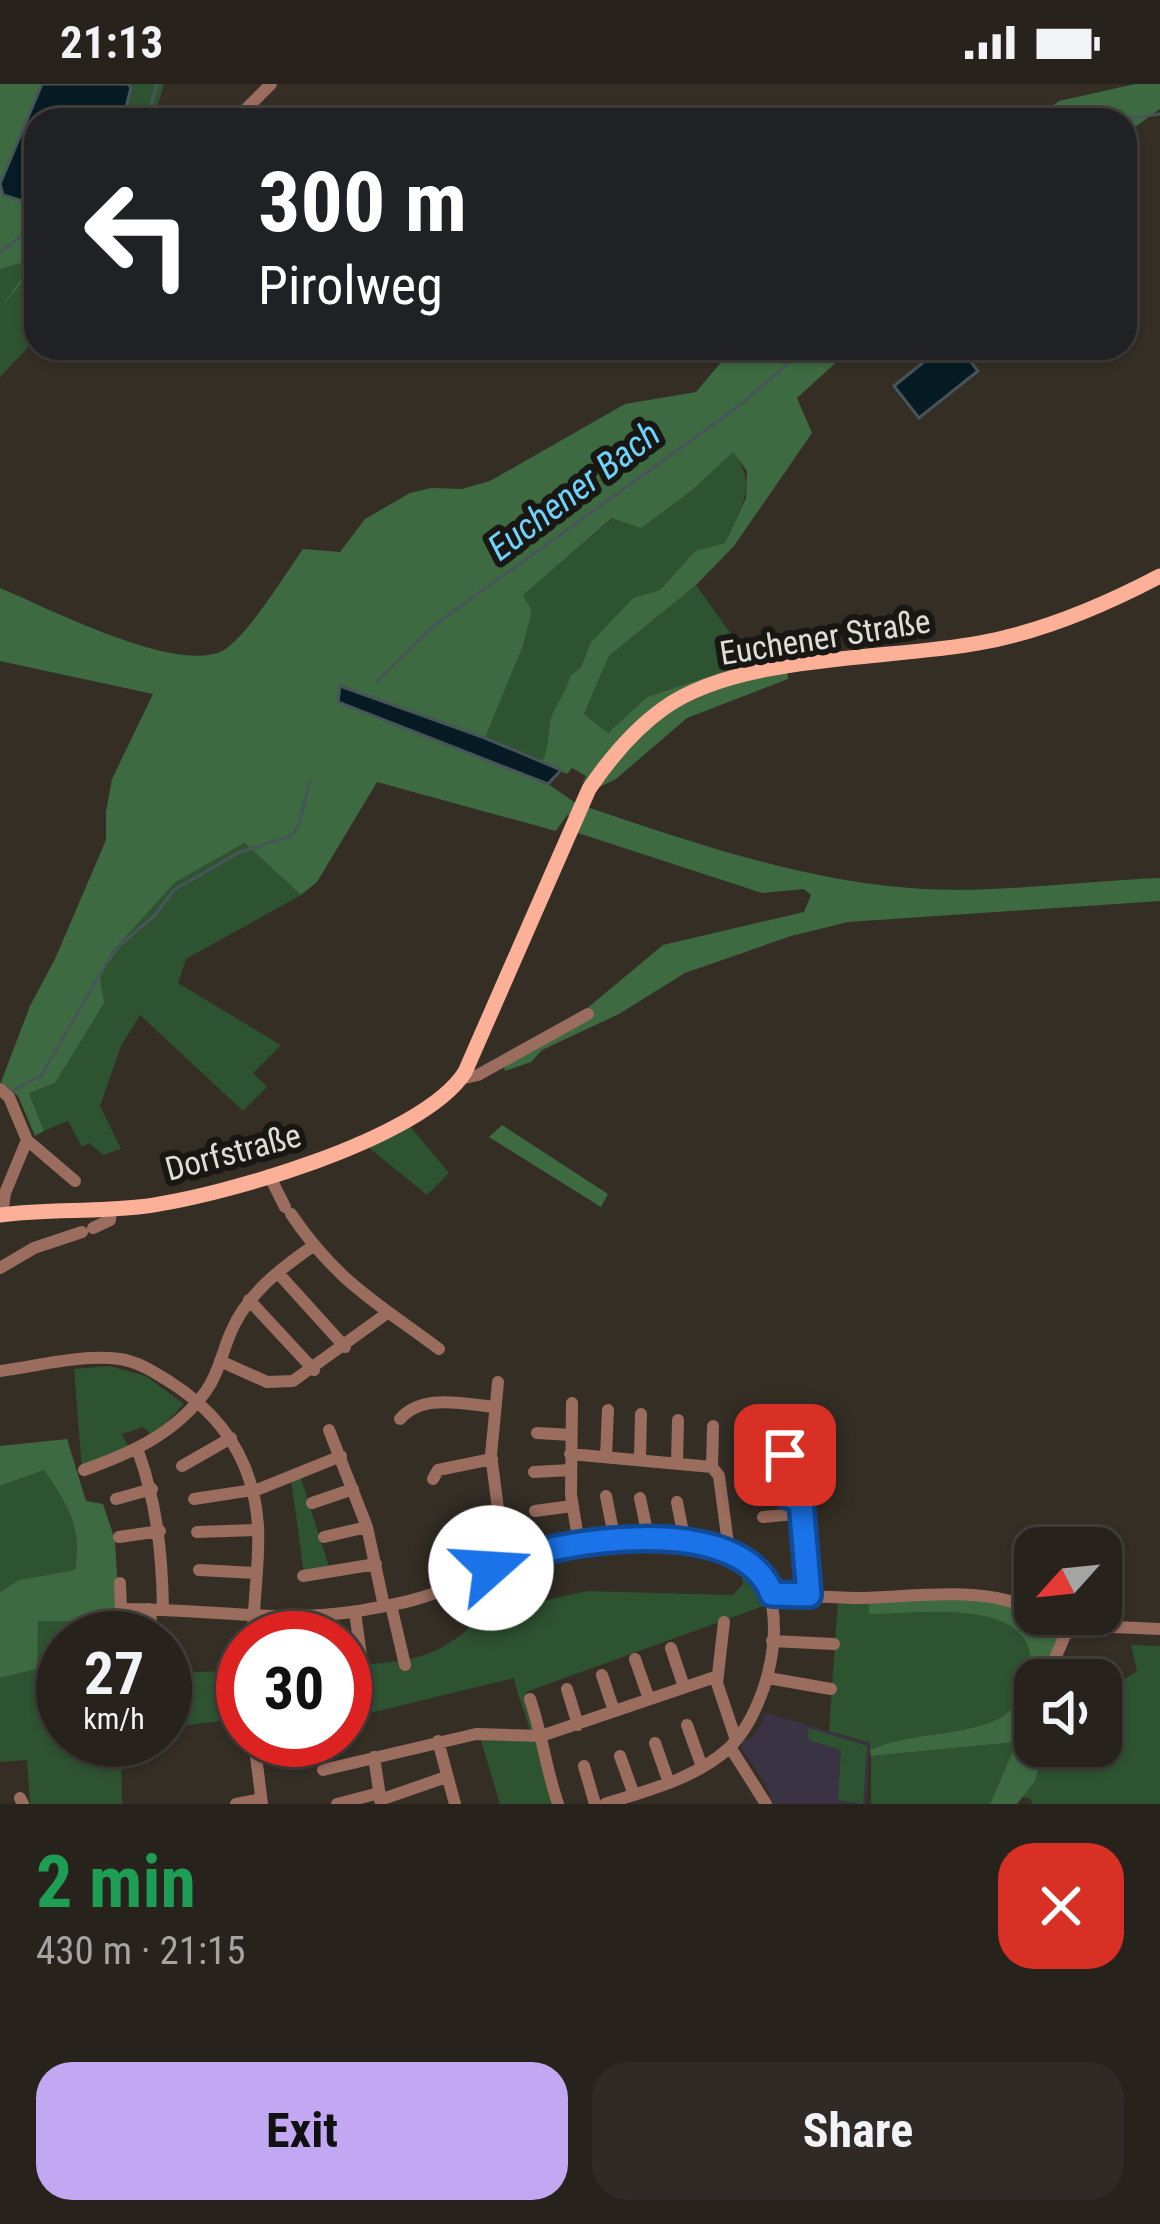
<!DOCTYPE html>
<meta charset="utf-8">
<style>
:root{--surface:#27221c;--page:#2f2a25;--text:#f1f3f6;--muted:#a4a4a3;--line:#433f3b;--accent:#c2a8f2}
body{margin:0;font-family:"Roboto Condensed",sans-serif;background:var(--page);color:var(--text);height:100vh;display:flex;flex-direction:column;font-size:45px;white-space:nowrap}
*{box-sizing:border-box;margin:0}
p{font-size:39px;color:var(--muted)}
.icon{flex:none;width:66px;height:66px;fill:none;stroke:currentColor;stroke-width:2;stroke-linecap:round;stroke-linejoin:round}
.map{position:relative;height:1720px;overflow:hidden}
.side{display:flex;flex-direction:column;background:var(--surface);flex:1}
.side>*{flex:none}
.guide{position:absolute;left:24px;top:24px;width:1113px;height:252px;border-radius:36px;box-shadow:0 3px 9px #0004,0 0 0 3px var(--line);background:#202124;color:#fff;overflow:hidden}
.needle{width:78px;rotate:243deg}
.fabs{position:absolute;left:1014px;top:1443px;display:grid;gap:24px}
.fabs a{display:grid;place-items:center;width:108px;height:108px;border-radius:24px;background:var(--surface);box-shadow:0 3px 9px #0004,0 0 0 3px var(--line);font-size:60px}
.speed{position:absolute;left:36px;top:1527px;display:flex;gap:24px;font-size:60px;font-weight:700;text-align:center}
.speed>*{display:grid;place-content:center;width:156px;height:156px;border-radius:50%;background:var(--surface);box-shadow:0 3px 9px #0004,0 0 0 3px var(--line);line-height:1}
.speed small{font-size:30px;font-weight:400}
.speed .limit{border:18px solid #d22;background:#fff;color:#111}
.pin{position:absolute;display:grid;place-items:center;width:102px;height:102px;color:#fff;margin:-51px;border-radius:24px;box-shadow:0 6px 18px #0006}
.me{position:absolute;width:132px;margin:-66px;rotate:71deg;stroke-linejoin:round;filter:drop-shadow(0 0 9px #0008)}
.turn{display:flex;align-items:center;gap:42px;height:252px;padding:0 36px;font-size:54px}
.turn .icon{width:156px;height:156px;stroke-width:2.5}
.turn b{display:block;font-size:84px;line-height:102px}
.round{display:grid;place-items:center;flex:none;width:126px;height:126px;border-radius:36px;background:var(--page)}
.overview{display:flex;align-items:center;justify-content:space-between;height:204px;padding:0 36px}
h1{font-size:72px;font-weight:700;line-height:90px;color:#1e9e55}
.cta{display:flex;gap:24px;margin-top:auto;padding:24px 36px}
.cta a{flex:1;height:138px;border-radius:36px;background:var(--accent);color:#111;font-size:48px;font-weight:700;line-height:138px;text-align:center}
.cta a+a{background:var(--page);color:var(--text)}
.status{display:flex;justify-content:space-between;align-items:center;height:84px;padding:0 60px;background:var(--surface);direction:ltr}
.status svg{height:33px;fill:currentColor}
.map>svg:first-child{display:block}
.education{fill:#393344}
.green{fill:#2e5331}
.forest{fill:#3e6a41}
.water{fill:#061b24;stroke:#475559;stroke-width:3}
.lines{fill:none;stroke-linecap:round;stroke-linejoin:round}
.stream{stroke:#475559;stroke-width:3}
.minor{stroke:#9b6d5f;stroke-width:12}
.major{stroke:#fcb098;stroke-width:15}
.route-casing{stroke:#114b97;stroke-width:30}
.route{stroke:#1a73e8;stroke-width:21}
.labels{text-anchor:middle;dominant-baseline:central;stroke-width:12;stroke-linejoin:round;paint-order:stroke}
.street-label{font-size:33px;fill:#e0dcd6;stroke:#191713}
.water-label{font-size:36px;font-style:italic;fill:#6fd3fe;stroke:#191713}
</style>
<div class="status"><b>21:13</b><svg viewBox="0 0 49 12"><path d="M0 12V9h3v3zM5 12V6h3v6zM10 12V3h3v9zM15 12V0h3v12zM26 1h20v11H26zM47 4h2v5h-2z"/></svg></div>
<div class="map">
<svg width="1160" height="1720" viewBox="0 0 1160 1720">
<rect width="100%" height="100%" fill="#342e25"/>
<path class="education" d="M768,1629L870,1660L866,1720H773L764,1698L741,1664L743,1656L751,1655L763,1637L761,1631Z"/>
<path class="green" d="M0,0H164L153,36H36V250L31,254L35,256L0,293Z
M733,367C760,404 739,423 725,460L695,467L660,506L633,514L591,558L581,583L570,592C566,610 553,623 550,639C548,654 548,663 542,678L485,654L523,562L532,527L522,511L613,434L641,443L691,407Z
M696,501L751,578L647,613L608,649L584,630L609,572Z
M246,759L301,811L186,875L178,899L281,961L253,989L267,1003L243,1027L140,931L121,962L100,1022L121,1065L103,1071L89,1059L82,1063L68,1037L44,1047L29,1009L55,999L112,868L174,798Z
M409,1041L449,1089L427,1111L368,1063Z
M109,1282L146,1292L184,1320L153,1352L143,1343L122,1350L130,1367L82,1385L74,1285Z
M44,1386C68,1421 82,1442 75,1486L19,1496L0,1508V1402Z
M300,1391L330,1486L304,1490L291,1395Z
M740,1479L762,1499L766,1521L526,1608L551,1720H500L479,1650L531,1652C527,1630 518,1616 514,1594L345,1635V1582C401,1578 437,1578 478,1535L467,1506L517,1482L530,1520L587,1507L733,1511L743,1500Z
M838,1515L868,1516L870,1530C921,1530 1047,1510 1029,1593C1026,1609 1012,1629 996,1636C957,1653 910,1648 870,1666V1659L829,1647Z
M119,1527L120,1554H63V1656H121L122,1720H30L27,1676L0,1678V1594L37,1585V1537H87Z
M1131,1561L1160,1562V1720H1031L1032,1716L1020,1712L1035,1697L1045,1662H1101V1596H1083L1094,1585L1114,1602L1137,1587Z
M243,1587V1654L235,1655L233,1648L220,1637L165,1644V1602L191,1598V1588Z
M808,1644L867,1662L863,1720L838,1716L841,1666L809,1656Z
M1018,1658L990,1720H871V1672Z"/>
<path class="forest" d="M0,0H42L0,100Z
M1135,0H1160V25L1125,50V36H1032L1059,17Z
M0,106L36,121V181L0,225L26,188L20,179L0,185Z
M722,264H852L797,314L812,349L734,462L696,501L609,572L584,630L608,649L647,613L751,578L786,574L788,595L687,634L616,695L593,706L583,698L586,692L572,684L567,690L542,678C548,663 548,654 550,638C553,623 566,610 570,592L581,583L591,558L633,514L660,506L695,467L725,459L746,414L747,387L733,368L691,407L641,444L612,434L523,511L532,527L523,562L485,654L340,603L338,619L548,700L577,720L571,732L567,731L556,747L377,698L317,798L301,811L245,759L175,798L112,868L100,896L104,919L55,999L29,1009L44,1047L35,1052L18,1012L1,998L30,922L55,875L106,756V728L112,695L153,610L0,577V504C46,523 175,590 222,567C245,556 287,488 303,465L340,468L365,435L410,409L431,404L462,405L490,397L625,320L696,308L723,276Z
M584,722C694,759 805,798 922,805C1001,809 1081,797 1160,794V817L848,838L791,852L685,889L619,930L542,966L531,978L505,987L501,972L585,926L663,861L804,828L811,811L804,805L762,809L575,748Z
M502,1041L608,1110L601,1123L489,1053Z
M67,1355L86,1417L103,1420L115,1456L119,1527L87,1537H38L37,1585L0,1594V1508L19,1496L75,1486C82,1443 68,1421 44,1386L0,1402V1362Z
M868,1516H996L1018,1524L1062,1550L1045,1587L1058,1596H1035V1662H1045L1035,1697L1017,1720H990L1017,1658L871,1672L870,1666C910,1648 957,1653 996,1636C1012,1629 1026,1609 1029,1593C1047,1510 920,1530 869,1530Z"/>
<path class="water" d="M42,0H128L131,3L123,36H36V121L3,111L0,100Z
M941,264H960L978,287L919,334L894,302Z
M340,602L485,654L561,686L548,700L338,618Z"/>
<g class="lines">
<path class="stream" d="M147,36L157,0
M1116,36L1160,30
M0,169L21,152L36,156
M377,597L436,540L739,322L806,264
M9,1008L41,992L107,878L121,860L155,831L174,806L238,769L291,752L298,742L310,699"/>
<path class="minor" d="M235,36L271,0
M460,995L478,991L588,930
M0,1005L9,1013L27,1056L75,1097
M269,1091L285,1123
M291,1130C338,1199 376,1218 439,1265
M2,1131L5,1109L27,1056
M93,1144L110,1136L111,1125
M0,1184L34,1164L82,1148
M278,1189L345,1263
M249,1216L314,1286
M220,1277L267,1298L293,1297L386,1230
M0,1287C38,1282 81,1270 120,1275C139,1278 154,1288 170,1298C224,1332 254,1379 258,1442C260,1479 253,1517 253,1554
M498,1298L491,1371L505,1478
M572,1319L571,1411L579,1460
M400,1335C422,1309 465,1320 494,1323
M713,1342L712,1383L719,1392L729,1467
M329,1346L367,1443L384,1522
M537,1349L571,1351
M138,1367C157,1420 162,1469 163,1525
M570,1370L712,1383
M785,1371L790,1430
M606,1372L608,1326
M640,1374L641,1330
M677,1379L678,1336
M182,1382L231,1354
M84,1386C131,1369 175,1350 206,1307C219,1289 222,1268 231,1248C247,1210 280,1185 313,1162
M534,1388L570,1386
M433,1395L438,1386L492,1375
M606,1412L615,1457
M789,1412L801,1417L809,1511
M640,1414L649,1457
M116,1415L152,1405
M194,1415L259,1405L341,1372
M677,1418L685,1459
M312,1419L353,1405
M535,1427L572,1422
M763,1433L795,1430
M197,1448L258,1446
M119,1453L160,1447
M324,1453L367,1443
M199,1486L256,1489
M303,1492L376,1480
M120,1499L121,1525C200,1524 280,1540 358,1527C382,1523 407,1519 429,1511C461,1501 489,1482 521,1471C574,1452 675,1448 729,1467C803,1492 773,1622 729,1664C695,1695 648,1706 605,1720
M772,1510C801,1511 829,1514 858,1514C909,1514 993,1499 1035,1529
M391,1521L405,1581
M149,1525L154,1554
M355,1528L363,1586
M1036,1530L1066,1549L1114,1543L1160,1545
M317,1532L318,1554
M724,1538L717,1599L736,1656
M772,1557L834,1560
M671,1564L684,1603
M635,1575L649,1615
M1050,1586L1066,1549
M602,1591L614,1627
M768,1594L831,1605
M567,1605L578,1641
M530,1615C542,1650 546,1685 558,1720
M687,1641L702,1683
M254,1656L262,1720
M438,1657L455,1720
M655,1659L669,1699
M730,1663L766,1720
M620,1672L634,1711
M374,1673L381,1719
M584,1682L595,1720
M323,1686L476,1650L541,1652L718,1592
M20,1714L23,1720
M380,1716L446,1693
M236,1720L261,1715
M337,1720L379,1709"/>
<path class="major" d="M0,1131C46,1125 92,1128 138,1123C217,1114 422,1056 465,988L589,705C610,674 633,646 664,624C739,570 888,576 979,559C1042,548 1103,522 1160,492"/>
</g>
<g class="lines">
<defs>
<path id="route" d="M491,1484C554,1455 741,1426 772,1510L809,1511L801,1417L788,1412L785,1371"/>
</defs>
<use href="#route" class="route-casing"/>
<use href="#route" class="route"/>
</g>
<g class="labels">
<g class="street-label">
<text transform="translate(825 553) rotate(-9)">Euchener Straße</text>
<text transform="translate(233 1068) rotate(-15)">Dorfstraße</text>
</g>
<g class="water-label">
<text transform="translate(574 407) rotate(-37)">Euchener Bach</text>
</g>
</g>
</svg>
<div class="fabs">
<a><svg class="needle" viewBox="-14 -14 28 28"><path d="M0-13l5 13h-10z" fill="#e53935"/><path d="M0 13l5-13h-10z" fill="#a4a4a3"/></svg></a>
<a><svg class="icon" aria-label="sound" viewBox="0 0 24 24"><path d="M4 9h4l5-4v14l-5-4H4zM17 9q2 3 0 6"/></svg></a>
</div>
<div class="speed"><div>27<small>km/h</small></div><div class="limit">30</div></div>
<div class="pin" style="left:785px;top:1371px;background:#d93025"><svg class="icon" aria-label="arrive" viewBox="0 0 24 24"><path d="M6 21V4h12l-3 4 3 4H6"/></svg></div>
<svg class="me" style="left:491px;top:1484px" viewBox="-20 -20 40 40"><circle r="19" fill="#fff"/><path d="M0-13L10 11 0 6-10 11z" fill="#1a73e8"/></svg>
<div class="guide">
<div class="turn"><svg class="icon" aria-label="left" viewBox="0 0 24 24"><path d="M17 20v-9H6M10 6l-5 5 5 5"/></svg><div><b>300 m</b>Pirolweg</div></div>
</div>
</div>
<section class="side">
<div class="overview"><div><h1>2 min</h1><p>430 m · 21:15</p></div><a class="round" style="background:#d93025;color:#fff"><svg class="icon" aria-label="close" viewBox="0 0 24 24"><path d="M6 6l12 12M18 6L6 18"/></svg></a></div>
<div class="cta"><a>Exit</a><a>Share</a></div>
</section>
